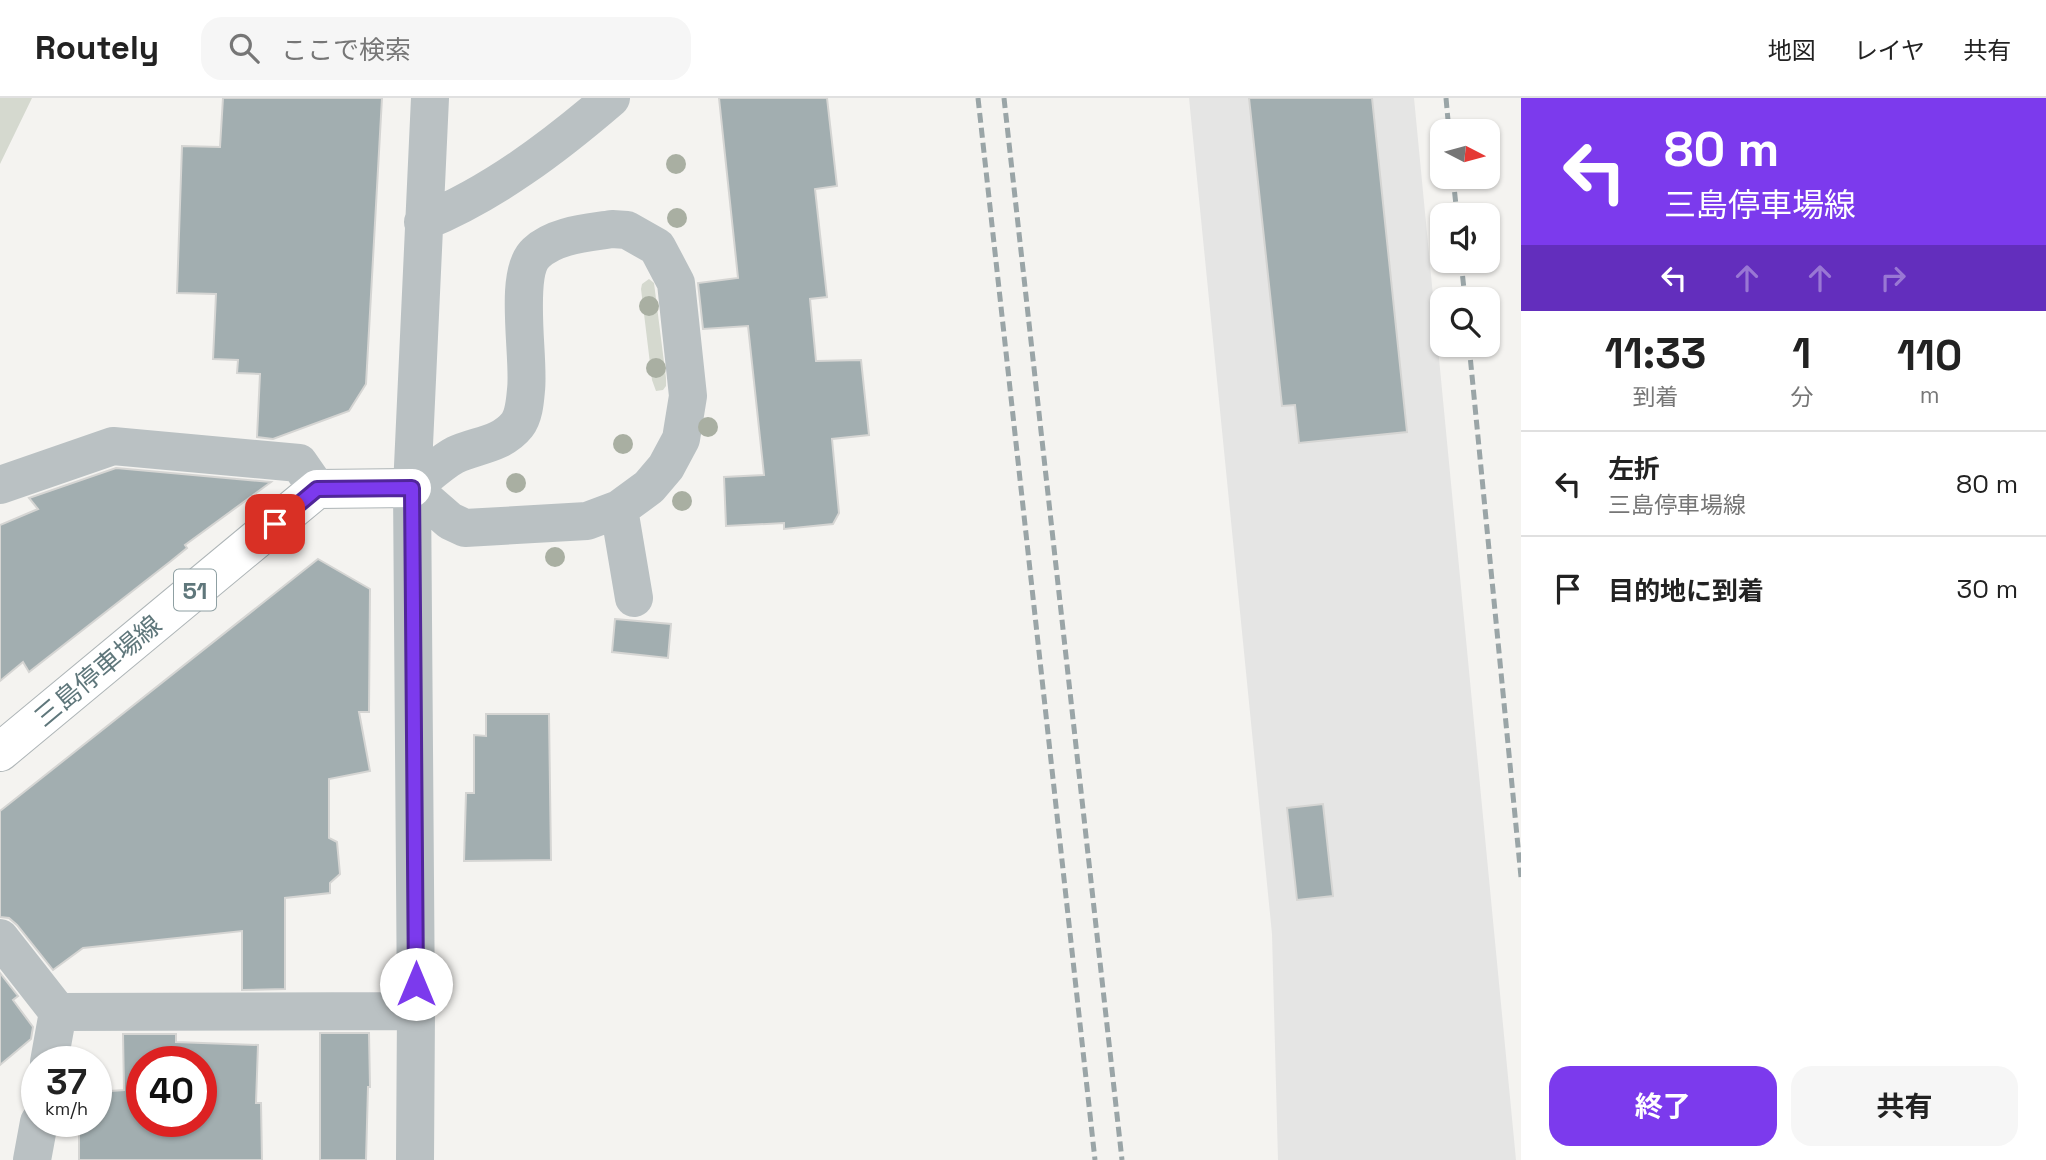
<!DOCTYPE html>
<html lang="ja">
<meta charset="utf-8">
<style>
:root{--surface:#fff;--page:#f6f6f6;--text:#222;--muted:#767676;--line:#e0e0e0;--accent:#7c3aed}
body{margin:0;font-family:"Space Grotesk","Noto Sans JP",sans-serif;background:var(--page);color:var(--text);height:100vh;display:flex;flex-direction:column;font-size:26px;white-space:nowrap}
*{box-sizing:border-box;margin:0}
p{font-size:23px;color:var(--muted)}
.icon{flex:none;width:38px;height:38px;fill:none;stroke:currentColor;stroke-width:2;stroke-linecap:round;stroke-linejoin:round}
.map{position:relative;flex:1;overflow:hidden}
.drawer{display:flex;flex-direction:column;background:var(--surface);width:525px}
.drawer>*{flex:none}
.hud{background:#7c3aed;color:#fff;overflow:hidden}
.needle{width:46px;rotate:96deg}
.buttons{position:absolute;left:1430px;top:21px;display:grid;gap:14px}
.buttons a{display:grid;place-items:center;width:70px;height:70px;border-radius:14px;background:var(--surface);box-shadow:0 2px 5px #0004;font-size:35px}
.speed{position:absolute;left:21px;top:948px;display:flex;gap:14px;font-size:35px;font-weight:700;text-align:center}
.speed>*{display:grid;place-content:center;width:91px;height:91px;border-radius:50%;background:var(--surface);box-shadow:0 2px 5px #0004;line-height:1}
.speed small{font-size:18px;font-weight:400}
.speed .limit{border:10px solid #d22;background:#fff;color:#111}
.pin{position:absolute;display:grid;place-items:center;width:60px;height:60px;color:#fff;margin:-30px;border-radius:14px;box-shadow:0 4px 10px #0006}
.me{position:absolute;width:77px;margin:-38px;rotate:0deg;stroke-linejoin:round;filter:drop-shadow(0 0 5px #0008)}
.turn{display:flex;align-items:center;gap:24px;height:147px;padding:0 28px;font-size:32px}
.turn .icon{width:91px;height:91px;stroke-width:2.5}
.turn b{display:block;font-size:49px;line-height:60px}
.lanes{display:flex;align-items:center;height:66px;padding:0 28px;background:#0003;justify-content:center;gap:35px;direction:ltr}
.lanes .off{opacity:.35}
.eta{display:flex;justify-content:space-evenly;align-items:center;height:119px;text-align:center}
.eta b{font-size:42px;font-weight:700;line-height:49px}
.button{display:flex;gap:14px;margin-top:auto;padding:14px 28px}
.button a{flex:1;height:80px;border-radius:21px;background:var(--accent);color:#fff;font-size:28px;font-weight:700;line-height:80px;text-align:center}
.button a+a{background:var(--page);color:var(--text)}
ul{padding:0;list-style:none}
li{display:flex;align-items:center;gap:21px;height:105px;padding:0 28px;border-top:2px solid var(--line)}
li div{flex:1}
li b{display:block;font-size:26px}
li em{font-style:normal}
header{display:flex;align-items:center;gap:42px;box-sizing:border-box;height:98px;padding:0 35px;background:var(--surface);border-bottom:2px solid var(--line)}
header strong{font-size:33px}
nav{display:flex;gap:38px;margin-inline-start:auto;font-size:24px}
.search{width:490px;height:63px;background:var(--page);display:flex;align-items:center;gap:18px;box-sizing:border-box;padding:0 24px;border-radius:21px;color:var(--muted);font-size:26px}
main{display:flex;flex:1;min-height:0}
.map>svg:first-child{display:block}
.built{fill:#e5e5e4}
.green{fill:#d5d9cf}
.building{fill:#a2aeb0;stroke:#d5d5d3;stroke-width:2;fill-rule:evenodd}
.lines{fill:none;stroke-linecap:round;stroke-linejoin:round}
.major-casing{stroke:#aeb5b7;stroke-width:40}
.minor{stroke:#bac1c3;stroke-width:38}
.major{stroke:#fff;stroke-width:38}
.rail{stroke:#9aa5a7;stroke-width:5;stroke-dasharray:10 5;stroke-linecap:butt}
.tree{fill:#a9afa2}
.route-casing{stroke:#51269a;stroke-width:18}
.route{stroke:#7c3aed;stroke-width:12}
.labels{text-anchor:middle;dominant-baseline:central;stroke-width:7;stroke-linejoin:round;paint-order:stroke}
.shield{fill:#fff;stroke:#8fa0a3;stroke-width:2}
.shield-label{font-size:24px;font-weight:bold;fill:#5f777b}
.street-label{font-size:26px;fill:#5f777b;stroke:#fff}
</style>
<header>
<strong>Routely</strong>
<div class="search"><svg class="icon" aria-label="search" viewBox="0 0 24 24"><circle cx="10" cy="10" r="6"/><path d="M15 15l6 6"/></svg>ここで検索</div>
<nav><a>地図</a><a>レイヤ</a><a>共有</a></nav>
</header>
<main>
<div class="map">
<svg width="1521" height="1062" viewBox="0 0 1521 1062">
<rect width="100%" height="100%" fill="#f4f3f0"/>
<path class="built" d="M1189,0H1414L1516,1062H1278L1272,836Z"/>
<path class="green" d="M0,0H32L0,66Z
M649,181L654,185L666,280V288L663,292L656,293L652,282L641,191L642,186Z"/>
<path class="building" d="M223,0H382L366,286L349,313L273,341L257,339L260,276L237,275L238,262L213,261L216,196L177,195L182,48L220,49Z
M719,0H827L837,88L815,91L827,199L810,201L816,263L861,262L869,337L832,341L839,415L833,426L784,431V425L726,428L724,379L764,377L748,228L703,231L698,185L738,180Z
M1249,0H1372L1407,334L1299,345L1295,307L1282,308Z
M116,370L271,384L185,447L187,450L171,463L29,574L23,564L0,583V427L38,411L29,400Z
M318,461L370,491L369,614H359L370,673L329,681V740L337,744L340,776L330,785V795L285,800V891L242,892V833L83,850L53,872L17,827L9,820L0,819V713Z
M615,521L671,526L668,560L612,554Z
M486,616H549L551,762L464,763L466,695H474V637L486,638Z
M1323,706L1333,798L1297,802L1287,710Z
M0,875L18,898L13,902L33,929L31,941L0,967Z
M320,935H369L370,989H368L366,1062H320Z
M123,936H176V944L258,947L256,1005H261L262,1062H79V1024H96V994L124,992ZM142,964H201V1024H142Z"/>
<g class="lines">
<defs>
<path id="major" d="M0,654L317,391L412,390"/>
</defs>
<use href="#major" class="major-casing"/>
<path class="minor" d="M423,124C492,96 554,49 611,0
M612,131L627,132L657,149L676,185L688,298L681,341L666,369L649,389L619,411L587,423L465,430L450,423L412,390C426,379 440,365 455,357C476,347 501,347 517,327C524,318 525,303 526,292C530,260 513,176 536,155C555,137 587,135 612,131Z
M0,387L113,348L299,365L317,391
M619,411L634,500
M0,840L58,914L49,964
M58,914L416,913
M32,1062L39,1024
M415,1062L416,913L412,390L430,0"/>
<use href="#major" class="major"/>
<path class="rail" d="M978,0L1095,1062
M1004,0L1122,1062
M1446,0L1449,33
M1453,79L1457,117
M1461,163L1465,201
M1469,247L1521,779"/>
</g>
<g class="tree">
<circle cx="676" cy="66" r="10"/>
<circle cx="677" cy="120" r="10"/>
<circle cx="649" cy="208" r="10"/>
<circle cx="656" cy="270" r="10"/>
<circle cx="708" cy="329" r="10"/>
<circle cx="623" cy="346" r="10"/>
<circle cx="516" cy="385" r="10"/>
<circle cx="682" cy="403" r="10"/>
<circle cx="555" cy="459" r="10"/>
</g>
<g class="lines">
<defs>
<path id="route" d="M275,426L317,391L412,390L416,886"/>
</defs>
<use href="#route" class="route-casing"/>
<use href="#route" class="route"/>
</g>
<g class="labels">
<rect class="shield" x="174" y="471.5" width="42" height="41" rx="5"/>
<g class="shield-label">
<text x="195" y="492">51</text>
</g>
<g class="street-label">
<text transform="translate(98 573) rotate(-40)">三島停車場線</text>
</g>
</g>
</svg>
<div class="buttons">
<a><svg class="needle" viewBox="-14 -14 28 28"><path d="M0-13l5 13h-10z" fill="#e53935"/><path d="M0 13l5-13h-10z" fill="#767676"/></svg></a>
<a><svg class="icon" aria-label="sound" viewBox="0 0 24 24"><path d="M4 9h4l5-4v14l-5-4H4zM17 9q2 3 0 6"/></svg></a>
<a><svg class="icon" aria-label="search" viewBox="0 0 24 24"><circle cx="10" cy="10" r="6"/><path d="M15 15l6 6"/></svg></a>
</div>
<div class="speed"><div>37<small>km/h</small></div><div class="limit">40</div></div>
<div class="pin" style="left:275px;top:426px;background:#d93025"><svg class="icon" aria-label="arrive" viewBox="0 0 24 24"><path d="M6 21V4h12l-3 4 3 4H6"/></svg></div>
<svg class="me" style="left:416px;top:886px" viewBox="-20 -20 40 40"><circle r="19" fill="#fff"/><path d="M0-13L10 11 0 6-10 11z" fill="#7c3aed"/></svg>
</div>
<section class="drawer">
<div class="hud">
<div class="turn"><svg class="icon" aria-label="left" viewBox="0 0 24 24"><path d="M17 20v-9H6M10 6l-5 5 5 5"/></svg><div><b>80 m</b>三島停車場線</div></div>
<div class="lanes"><svg class="icon" aria-label="left" viewBox="0 0 24 24"><path d="M17 20v-9H6M10 6l-5 5 5 5"/></svg><svg class="icon off" aria-label="ahead" viewBox="0 0 24 24"><path d="M12 20V5M6 11l6-6 6 6"/></svg><svg class="icon off" aria-label="ahead" viewBox="0 0 24 24"><path d="M12 20V5M6 11l6-6 6 6"/></svg><svg class="icon off" aria-label="right" viewBox="0 0 24 24"><path d="M7 20v-9h11M14 6l5 5-5 5"/></svg></div>
</div>
<div class="eta">
<div><b>11:33</b><p>到着</p></div>
<div><b>1</b><p>分</p></div>
<div><b>110</b><p>m</p></div>
</div>
<ul>
<li><svg class="icon" aria-label="left" viewBox="0 0 24 24"><path d="M17 20v-9H6M10 6l-5 5 5 5"/></svg><div><b>左折</b><p>三島停車場線</p></div><em>80 m</em></li>
<li><svg class="icon" aria-label="arrive" viewBox="0 0 24 24"><path d="M6 21V4h12l-3 4 3 4H6"/></svg><div><b>目的地に到着</b></div><em>30 m</em></li>
</ul>
<div class="button"><a>終了</a><a>共有</a></div>
</section>
</main>
